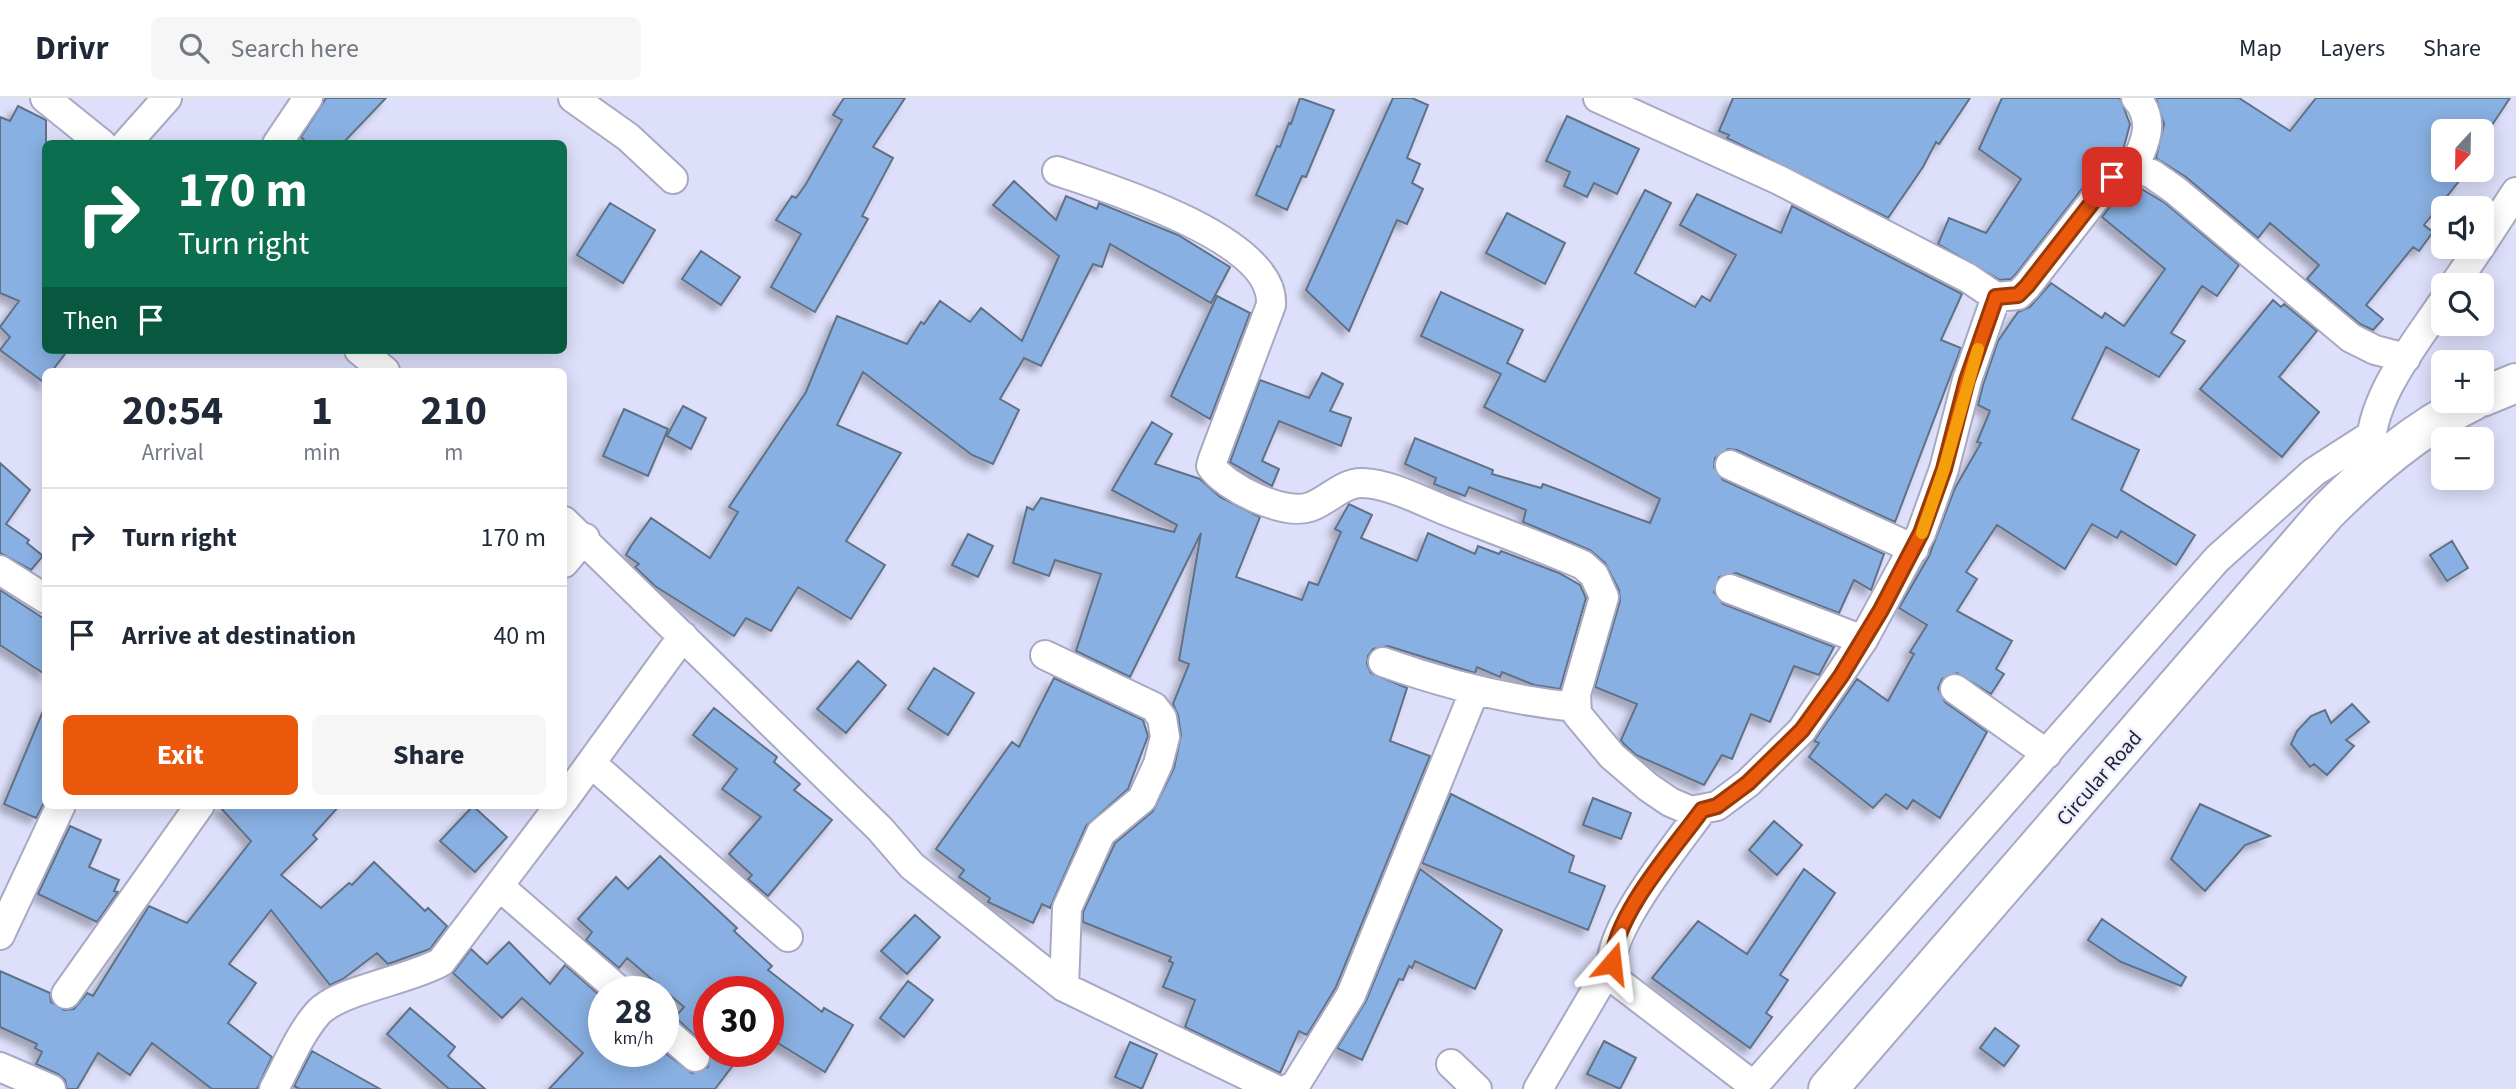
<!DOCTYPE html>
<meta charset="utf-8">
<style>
:root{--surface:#fff;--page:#f6f6f7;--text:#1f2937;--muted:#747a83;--line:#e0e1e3;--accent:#ea580c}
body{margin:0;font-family:"Source Sans 3",sans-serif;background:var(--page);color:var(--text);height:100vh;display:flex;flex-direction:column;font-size:26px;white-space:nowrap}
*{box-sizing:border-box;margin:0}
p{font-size:23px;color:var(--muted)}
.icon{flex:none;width:38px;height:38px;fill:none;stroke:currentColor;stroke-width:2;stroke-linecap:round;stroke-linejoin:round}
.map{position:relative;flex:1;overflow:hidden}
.sheet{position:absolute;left:42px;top:270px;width:525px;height:441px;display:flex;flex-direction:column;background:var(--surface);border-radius:10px;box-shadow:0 4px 18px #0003}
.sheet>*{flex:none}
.guide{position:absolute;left:42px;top:42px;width:525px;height:214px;border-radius:10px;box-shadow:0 4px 18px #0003;background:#0b6e4f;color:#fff;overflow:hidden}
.needle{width:46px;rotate:202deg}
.controls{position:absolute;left:2431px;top:21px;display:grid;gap:14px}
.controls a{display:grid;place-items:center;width:63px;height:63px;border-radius:10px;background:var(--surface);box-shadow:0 4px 18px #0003;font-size:35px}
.speed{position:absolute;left:588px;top:878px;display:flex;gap:14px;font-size:35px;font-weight:700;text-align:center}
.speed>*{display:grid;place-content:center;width:91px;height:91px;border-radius:50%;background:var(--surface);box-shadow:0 4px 18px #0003;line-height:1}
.speed small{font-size:18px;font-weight:400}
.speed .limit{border:10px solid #d22;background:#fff;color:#111}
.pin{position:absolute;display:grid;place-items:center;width:60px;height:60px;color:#fff;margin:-30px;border-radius:14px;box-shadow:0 4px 10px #0006}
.me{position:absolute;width:77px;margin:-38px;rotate:17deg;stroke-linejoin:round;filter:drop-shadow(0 0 5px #0008)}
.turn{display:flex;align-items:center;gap:24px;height:147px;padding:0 21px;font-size:32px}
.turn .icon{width:91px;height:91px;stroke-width:2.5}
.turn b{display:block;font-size:49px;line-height:60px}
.then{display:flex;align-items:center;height:66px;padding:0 21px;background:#0003;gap:14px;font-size:26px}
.eta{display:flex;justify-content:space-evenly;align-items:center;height:119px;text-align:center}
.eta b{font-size:42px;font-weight:700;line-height:49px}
.primary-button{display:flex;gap:14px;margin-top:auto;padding:14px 21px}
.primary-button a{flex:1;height:80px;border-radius:10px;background:var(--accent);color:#fff;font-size:28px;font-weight:700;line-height:80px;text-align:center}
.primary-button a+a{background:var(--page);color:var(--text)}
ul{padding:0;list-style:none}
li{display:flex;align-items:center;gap:21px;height:98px;padding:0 21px;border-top:2px solid var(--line)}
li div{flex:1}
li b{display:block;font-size:26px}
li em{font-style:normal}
header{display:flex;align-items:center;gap:42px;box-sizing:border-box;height:98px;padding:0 35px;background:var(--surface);border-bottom:2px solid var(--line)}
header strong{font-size:33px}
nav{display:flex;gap:38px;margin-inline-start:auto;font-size:24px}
.search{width:490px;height:63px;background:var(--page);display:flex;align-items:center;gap:18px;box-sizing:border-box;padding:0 24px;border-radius:10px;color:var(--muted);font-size:26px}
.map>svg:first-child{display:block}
.building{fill:#88b0e2;stroke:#617186;stroke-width:2;filter:url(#shadow)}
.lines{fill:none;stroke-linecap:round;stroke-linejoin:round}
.street-casing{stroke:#a7a9c3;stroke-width:32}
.secondary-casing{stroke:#a7a9c3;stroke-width:42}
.street{stroke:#fff;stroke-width:28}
.secondary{stroke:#fff;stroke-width:38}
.route-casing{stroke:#983908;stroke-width:18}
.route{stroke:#ea580c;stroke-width:12}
.slow{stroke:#f59e0b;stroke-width:12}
.labels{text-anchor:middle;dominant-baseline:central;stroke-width:5;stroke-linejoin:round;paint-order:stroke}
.street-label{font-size:21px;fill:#23232d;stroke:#edeeff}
</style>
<header>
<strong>Drivr</strong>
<div class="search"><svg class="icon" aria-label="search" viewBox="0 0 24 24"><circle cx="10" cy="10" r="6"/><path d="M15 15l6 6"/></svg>Search here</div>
<nav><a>Map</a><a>Layers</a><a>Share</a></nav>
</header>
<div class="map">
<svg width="2516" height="991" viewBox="0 0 2516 991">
<defs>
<filter id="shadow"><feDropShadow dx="-6" dy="6" stdDeviation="3.5" flood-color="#0004"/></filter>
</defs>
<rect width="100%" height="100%" fill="#dee0fb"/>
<path class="building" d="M326,0H386L342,46H308L301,39Z
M844,0H905L873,49L893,60L862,118L868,121L815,214L771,189L801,136L776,122L792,98L796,100L806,86L842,22L833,17Z
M1300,0L1334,12L1306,79L1302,78L1287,112L1256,97L1277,48L1280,49L1289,25L1291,26Z
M1393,0H1412L1428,7L1407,60L1420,66L1412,85L1423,91L1407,126L1397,122L1349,233L1306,192Z
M1733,0H1970L1939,46L1936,44L1923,69L1888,120L1727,40L1729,37L1719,33Z
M2002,0H2120L2130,26L2122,56L2099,69L2015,177L2011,181L2000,182L1938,146L1949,120L1986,135L2021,81L1979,51Z
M2156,0H2239L2290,33L2316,0H2510L2482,42V33H2443V72H2459L2455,78L2460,82L2424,127L2433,134L2419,153L2413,149L2366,207L2383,221L2373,232L2360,226L2307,181L2319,167L2270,125L2258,140L2186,79L2156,60L2164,26Z
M18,8L46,22V252H68L52,273H46V286L0,252L10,239L0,229L19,203L0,195V19L10,23Z
M1567,18L1639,51L1617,96L1594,85L1587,99L1564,88L1570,74L1546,63Z
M1014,83L1056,122L1066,98L1097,111L1099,105L1178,137L1230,169L1211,205L1110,146L1102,169L1093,166L1041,268L1024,260L1000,301L1019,312L993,366L972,357L863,274L837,327L901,355L846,443L885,467L851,521L798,489L771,533L746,520L734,538L655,488L635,469L639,466L626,457L631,448L651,420L710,460L738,414L729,409L806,294L837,218L907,246L921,224L924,226L940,203L970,224L981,210L1022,243L1059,158L993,107Z
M2135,87L2165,105L2239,167L2217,198L2202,188L2171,235L2185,243L2159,279L2106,249L2072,321L2139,352L2121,392L2195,437L2176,467L2121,433L2117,440L2092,426L2065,471L1997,427L1966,474L1977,481L1957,513L2012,543L1996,571L2004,576L1991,596L1957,575L1942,581L1938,590L1945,604L1987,634L1940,720L1913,702L1907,711L1886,696L1873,710L1809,659L1819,645L1814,643L1857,581L1888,603L1914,556L1910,554L1927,527L1899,510L1929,458L1955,390L1981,345L1977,344L1990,313L1978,307L1983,287L1998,243L2018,214L2030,209L2051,185L2102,220L2105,215L2124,228L2165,171L2102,119L2123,92Z
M1645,92L1671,105L1635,175L1695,209L1702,198L1710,203L1736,157L1680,127L1697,96L1781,135L1792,108L1962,196L1941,242L1961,250L1895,424L1737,352L1728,351L1715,360L1714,369L1723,382L1884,456L1871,492L1854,482L1839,515L1736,475L1719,479L1714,494L1723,506L1834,549L1819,577L1794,568L1770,624L1751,616L1732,661L1722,657L1704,687L1636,657L1624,646L1621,642L1637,606L1595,589L1620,503L1619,492L1605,465L1590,452L1523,424L1526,412L1469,389L1465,398L1434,386L1436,380L1405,366L1415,340L1493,372L1492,376L1541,390L1543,386L1650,425L1660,401L1484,309L1501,276L1421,238L1441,194L1523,232L1507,265L1545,284Z
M610,105L655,132L623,185L577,157Z
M1507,115L1565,145L1545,186L1486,155Z
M701,153L740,179L721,207L682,181Z
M1217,198L1250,215L1210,321L1171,298Z
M2273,202L2281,209L2284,206L2317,233L2279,279L2319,314L2282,359L2200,291Z
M1322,275L1343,286L1330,313L1351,320L1341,348L1279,323L1262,363L1279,371L1272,388L1230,364L1260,282L1309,300Z
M683,308L706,320L691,351L667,338Z
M624,311L668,331L648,378L603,358Z
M1152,324L1172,336L1155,366L1200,381L1220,399L1260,419L1236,479L1302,502L1309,484L1318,487L1341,434L1335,431L1349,406L1372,417L1361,440L1417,463L1428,435L1475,456L1478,448L1499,456L1501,453L1559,475L1580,487L1586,500L1560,591L1534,587L1502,574L1500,579L1477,569L1475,575L1388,548L1373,551L1368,558L1367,566L1371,575L1407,590L1390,643L1430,658L1336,889L1307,937L1299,933L1280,975L1185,929L1195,902L1163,889L1173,865L1169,863L1171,859L1083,824V814L1115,745L1153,713L1174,670L1181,637L1178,617L1173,606L1189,566L1179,562L1201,435L1130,579L1076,553L1101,476L1055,462L1049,478L1013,465L1027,409L1033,412L1041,400L1174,434L1177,427L1112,392Z
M0,365L30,392L6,426L29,442L27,445L43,458L31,472L0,455Z
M968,436L993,448L978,479L952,467Z
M2452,443L2468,470L2447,483L2430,457Z
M0,492L46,522V577L0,547Z
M858,563L886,587L846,635L817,611Z
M934,570L974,595L948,637L908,611Z
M1054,580L1143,622L1148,638L1128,691L1086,728L1050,810L1042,806L1033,825L988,804L990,800L959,779L964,772L936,751L1012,644L1019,649Z
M46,606V701L36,720L4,706Z
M2352,606L2369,624L2346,642L2354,648L2327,677L2314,666L2310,669L2291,646L2297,633L2311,618L2325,612L2331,625Z
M714,610L777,659L774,664L800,686L794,692L832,722L768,798L748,781L752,777L729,756L761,719L722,691L737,671L693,637Z
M1451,696L1574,758L1569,774L1605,788L1588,832L1422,765Z
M1593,700L1631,715L1621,741L1583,727Z
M2200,706L2270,738L2245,747L2205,793L2171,761Z
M218,707H340L313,737L317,741L281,777L321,810L349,785L352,787L374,764L425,813L428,810L447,828L430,851L388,866L377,855L343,881L330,887L271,812L229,866L256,885L228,925L272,959L257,991H212L152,945L130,977L98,955L77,991H67L65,982L58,976L36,966L42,954L35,950L37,946L0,929V873L50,895L51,904L64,912L74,911L87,895L93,898L149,808L187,825L251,743Z
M473,708L507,739L475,774L440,743Z
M1774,723L1802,747L1777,777L1749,752Z
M70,728L101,742L89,769L119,782L114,793L118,794L97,824L38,796Z
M660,758L737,830L734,833L772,868L768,872L822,914L824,910L853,927L825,974L768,939V894H709V951L675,919L684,909L627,860L619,870L586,842L592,834L578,821L616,779L628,791Z
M1420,771L1502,832L1475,891L1415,863L1412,870L1409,868L1403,882L1399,881L1362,962L1337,950L1366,903Z
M1804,771L1835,795L1780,877L1788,882L1766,915L1772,919L1750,950L1652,880L1698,823L1747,856Z
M915,817L940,839L907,876L881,853Z
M2102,821L2186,879L2181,888L2121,864L2088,842Z
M509,844L550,886L565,867L604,901V954H664L692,975L708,969L711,954H743L715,991H549L583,955L522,900L502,920L453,875L471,851L487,866Z
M908,883L933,902L904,939L880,920Z
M410,910L455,949L448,958L485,991H449L387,936Z
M1995,930L2019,948L2004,968L1980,950Z
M1604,943L1636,960L1620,991L1587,976Z
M1130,944L1157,956L1142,991L1115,979Z
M312,953L380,991H300L294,988Z"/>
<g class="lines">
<defs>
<path id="street" d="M45,0L102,46
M573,0L628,39L673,81
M1598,0L1779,82L1968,180L1996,199L2018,197L2027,188L2112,79L2134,69L2152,76L2175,92L2351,240L2375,252L2406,260
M126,46L167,0
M277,46L308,0
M2134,69C2145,46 2156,22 2136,0
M1057,73C1109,90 1276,142 1271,207L1213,361L1211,368C1226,390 1284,418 1310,409C1328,403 1343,384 1363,385C1389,386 1420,402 1444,412C1490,430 1537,447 1583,467L1594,477L1604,499L1576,596L1577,616L1612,658L1648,689L1670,704L1691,713L1717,708L1748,685L1802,632L1863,542L1921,435L1944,371L1967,282L1996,199
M2482,146L2516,94
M2454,187L2480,149
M359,252L385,273
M2370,357C2369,301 2413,249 2443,204
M1730,367L1914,451
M564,423L880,731L912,768L1064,889L1275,991
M564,465L585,440
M0,472L46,501
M1730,491L1863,542
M1045,557L1154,609L1162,620L1165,639L1158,666L1142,701L1101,735L1067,810L1064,889
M1383,564C1447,587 1507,602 1575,609
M1955,591L2047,656
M591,665L788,839
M564,702L683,538
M1702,712C1681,742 1596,843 1614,879C1616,883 1622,887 1626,890L1754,988
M499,788L621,894
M0,837L61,707
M66,896L200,707
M663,931L695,959
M1451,966L1477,991
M0,969L51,991
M274,991C287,967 299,937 317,916C337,892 410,882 441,864L560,707
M1288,991L1296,986L1351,897L1474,594
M1538,991L1612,865
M1751,991L2217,461L2314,374L2370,338"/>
<path id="secondary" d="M2482,299L2516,285
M1828,991L2326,415C2371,370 2416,331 2473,303"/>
</defs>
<use href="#street" class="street-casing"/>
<use href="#secondary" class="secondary-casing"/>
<use href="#street" class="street"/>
<use href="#secondary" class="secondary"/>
</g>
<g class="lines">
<defs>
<path id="route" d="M1612,865C1615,816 1673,752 1702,712L1717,708L1748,685L1802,632L1841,578L1881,512L1921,435L1944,371L1967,282L1996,199L2018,197L2027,188L2112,79"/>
</defs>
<use href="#route" class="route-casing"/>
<use href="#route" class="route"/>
<path class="slow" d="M1922,435L1944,371L1978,251"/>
</g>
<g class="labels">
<g class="street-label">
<text transform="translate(2099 680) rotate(-49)">Circular Road</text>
</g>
</g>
</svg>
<div class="controls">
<a><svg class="needle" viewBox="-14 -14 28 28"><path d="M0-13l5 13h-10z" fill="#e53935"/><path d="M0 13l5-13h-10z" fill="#747a83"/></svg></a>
<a><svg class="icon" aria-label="sound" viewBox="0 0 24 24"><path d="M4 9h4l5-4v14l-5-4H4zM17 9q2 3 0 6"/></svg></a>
<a><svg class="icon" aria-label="search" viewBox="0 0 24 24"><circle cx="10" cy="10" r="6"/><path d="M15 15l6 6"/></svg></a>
<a>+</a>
<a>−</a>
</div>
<div class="speed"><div>28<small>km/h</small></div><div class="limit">30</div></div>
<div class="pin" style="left:2112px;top:79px;background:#d93025"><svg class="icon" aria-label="arrive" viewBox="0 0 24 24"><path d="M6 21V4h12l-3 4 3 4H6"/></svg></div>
<svg class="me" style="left:1612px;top:865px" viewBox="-20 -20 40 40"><path d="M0-17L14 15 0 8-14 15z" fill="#ea580c" stroke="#fff" stroke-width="4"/></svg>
<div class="guide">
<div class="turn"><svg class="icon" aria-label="right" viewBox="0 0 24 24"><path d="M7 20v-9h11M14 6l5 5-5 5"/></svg><div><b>170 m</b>Turn right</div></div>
<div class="then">Then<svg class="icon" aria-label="arrive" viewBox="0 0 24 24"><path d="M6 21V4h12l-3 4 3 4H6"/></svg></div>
</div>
<section class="sheet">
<div class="eta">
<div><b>20:54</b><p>Arrival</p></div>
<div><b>1</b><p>min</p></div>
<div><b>210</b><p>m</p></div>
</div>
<ul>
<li><svg class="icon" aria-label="right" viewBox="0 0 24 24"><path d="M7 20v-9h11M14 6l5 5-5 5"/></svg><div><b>Turn right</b></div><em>170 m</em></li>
<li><svg class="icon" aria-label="arrive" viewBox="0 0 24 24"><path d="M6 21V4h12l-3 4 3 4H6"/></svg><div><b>Arrive at destination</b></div><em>40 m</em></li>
</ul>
<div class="primary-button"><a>Exit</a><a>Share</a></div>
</section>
</div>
